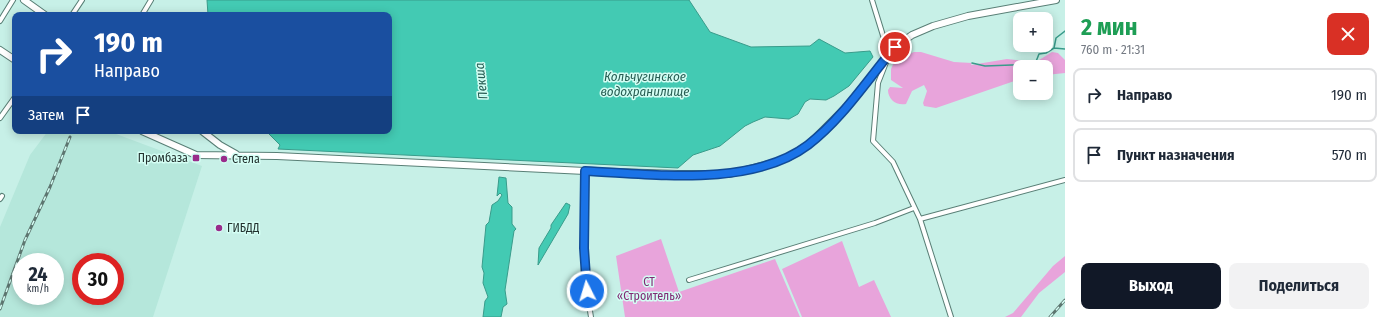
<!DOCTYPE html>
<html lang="ru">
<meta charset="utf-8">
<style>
:root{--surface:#fff;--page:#f2f2f3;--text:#1f2937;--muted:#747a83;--line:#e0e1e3;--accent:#111827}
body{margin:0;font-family:"Fira Sans Condensed",sans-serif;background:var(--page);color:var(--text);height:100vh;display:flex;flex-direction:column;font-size:15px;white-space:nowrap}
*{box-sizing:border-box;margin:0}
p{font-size:13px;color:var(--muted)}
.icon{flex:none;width:22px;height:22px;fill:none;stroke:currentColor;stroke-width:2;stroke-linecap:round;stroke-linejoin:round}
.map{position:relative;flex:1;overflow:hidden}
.sheet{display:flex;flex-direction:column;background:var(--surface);width:320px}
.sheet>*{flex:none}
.banner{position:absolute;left:12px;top:12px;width:380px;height:122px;border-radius:8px;box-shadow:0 2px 10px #0003;background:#1a4fa0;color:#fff;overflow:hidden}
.controls{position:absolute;left:1013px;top:12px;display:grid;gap:8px}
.controls a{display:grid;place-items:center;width:40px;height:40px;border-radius:8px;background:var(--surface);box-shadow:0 2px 10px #0003;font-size:20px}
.speed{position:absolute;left:12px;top:253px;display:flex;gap:8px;font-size:20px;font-weight:700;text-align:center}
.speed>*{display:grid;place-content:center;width:52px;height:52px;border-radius:50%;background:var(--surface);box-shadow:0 2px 10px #0003;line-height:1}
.speed small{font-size:10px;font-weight:400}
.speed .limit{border:6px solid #d22;background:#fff;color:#111}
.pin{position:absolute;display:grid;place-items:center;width:34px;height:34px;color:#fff;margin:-17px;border:2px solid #fff;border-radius:50%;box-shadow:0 1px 4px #0007}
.me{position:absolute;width:44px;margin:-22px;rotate:355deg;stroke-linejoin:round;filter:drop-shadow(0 0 3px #0008)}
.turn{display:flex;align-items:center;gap:14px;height:84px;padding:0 16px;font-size:18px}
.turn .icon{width:52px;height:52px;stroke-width:2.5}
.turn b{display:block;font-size:28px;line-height:34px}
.then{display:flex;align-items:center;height:38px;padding:0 16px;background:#0003;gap:8px;font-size:15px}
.round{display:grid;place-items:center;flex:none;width:42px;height:42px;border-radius:8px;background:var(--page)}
.overview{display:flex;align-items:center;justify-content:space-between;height:68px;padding:0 16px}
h1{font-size:24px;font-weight:700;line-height:30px;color:#1e9e55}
.primary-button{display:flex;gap:8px;margin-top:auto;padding:8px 16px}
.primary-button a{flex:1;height:46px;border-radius:8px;background:var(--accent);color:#fff;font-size:16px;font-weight:700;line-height:46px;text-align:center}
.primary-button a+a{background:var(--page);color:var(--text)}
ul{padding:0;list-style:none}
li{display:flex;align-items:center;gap:12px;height:54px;margin:0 8px 6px;padding:0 8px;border:2px solid var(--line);border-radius:8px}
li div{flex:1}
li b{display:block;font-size:15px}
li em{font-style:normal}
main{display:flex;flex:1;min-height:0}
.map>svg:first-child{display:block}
.built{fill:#b5e7db;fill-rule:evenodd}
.green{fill:#e8a4db}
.water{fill:#43cab3;stroke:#399c8b}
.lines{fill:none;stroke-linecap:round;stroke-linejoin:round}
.stream{stroke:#399c8b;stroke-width:1.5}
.street-casing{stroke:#597f76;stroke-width:6}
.primary-casing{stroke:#597f76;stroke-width:8}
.street{stroke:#fff;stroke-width:4}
.primary{stroke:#fff;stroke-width:6}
.rail-casing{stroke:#5d7670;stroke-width:3}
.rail{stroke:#d4fef4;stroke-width:1.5;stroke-dasharray:4.5;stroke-linecap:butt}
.route-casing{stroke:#114b97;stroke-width:10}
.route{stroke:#1a73e8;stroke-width:7}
.poi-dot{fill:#9a2b8b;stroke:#d4fef4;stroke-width:1.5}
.labels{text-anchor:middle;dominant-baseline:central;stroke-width:3;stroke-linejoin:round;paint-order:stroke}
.poi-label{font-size:12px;fill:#22312e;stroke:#d4fef4;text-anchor:start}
.park-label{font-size:12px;fill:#802974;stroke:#d4fef4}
.water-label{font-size:13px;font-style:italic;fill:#275d53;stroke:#d4fef4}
</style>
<main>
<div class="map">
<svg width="1065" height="317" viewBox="0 0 1065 317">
<rect width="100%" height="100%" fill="#c7f0e7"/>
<path class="built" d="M48,131H108L202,166L153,317H0V227L30,155ZM21,262H55V296H21ZM81,262H115V296H81Z"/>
<path class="green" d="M914,52H921L954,62L972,63L971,65L1007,59L1036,62L1052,52L1058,53L1065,60V73L1046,75V67H1020V79L936,108L924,106L923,103L927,91L924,85L912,91L906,104C896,106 888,99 888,90L890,87L903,88L891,80V69L895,60Z
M661,239L679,292L775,259L800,317H625L616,256Z
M842,241L859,287L874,280L891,317H802L782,269Z
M1065,256V272L1039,293L1021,317H1005L1013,313L1053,266Z"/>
<path class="water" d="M207,0H689L710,32L751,47L810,46L819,39L845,53L870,51L873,57L849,86L834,96L826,100L810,99L805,102L798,114L789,119L765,117L753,122L745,126L720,146L693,155L678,168L278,149L280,145L266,131H389V15H208Z
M499,177L506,178L508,203L512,207V224L516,229L514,231L505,290L507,304L503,307L501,317H483L485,301L488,297L483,283L484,273L482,267L486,225L489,222L492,205L498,201L502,195L500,193L497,196Z
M566,203L570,205L568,214L538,265L539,248L551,228V225Z"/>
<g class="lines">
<path class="stream" d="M1054,48L1065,49
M972,63L985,66L1035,64L1039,54L1046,53L1054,48L1056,38L1065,31"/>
<defs>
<path id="street" d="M872,0L889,55L878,83L873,141L893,162L920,219L951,317
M72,15L82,0
M142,15L151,0
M0,21L13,0
M0,118L15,97
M585,171C584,220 582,269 591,317
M0,199L2,196
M920,219L1065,180
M689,280L875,223L914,208"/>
<path id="primary" d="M24,0L45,15
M0,50L15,60
M142,131L196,155L277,156L585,171L678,174H730L776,162L789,157L808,145L849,104L895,47L912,35L933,26L968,16L1056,0
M202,131L220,145L236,154"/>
</defs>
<use href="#street" class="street-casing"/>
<use href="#primary" class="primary-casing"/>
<use href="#street" class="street"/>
<use href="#primary" class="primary"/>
<defs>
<path id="rail" d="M0,309L25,240L50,187L70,137
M1050,317L1065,300"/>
</defs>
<use href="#rail" class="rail-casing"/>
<use href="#rail" class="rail"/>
</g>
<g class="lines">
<defs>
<path id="route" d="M587,291L584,248L585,171C653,174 751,188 808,145C843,118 867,80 895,47"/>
</defs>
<use href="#route" class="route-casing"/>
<use href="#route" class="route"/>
</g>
<g class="poi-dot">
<rect x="192" y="154" width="8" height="8" rx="2"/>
<circle cx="224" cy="159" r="4"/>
<circle cx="219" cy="228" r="4"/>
</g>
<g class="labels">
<g class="poi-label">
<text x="188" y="158" text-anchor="end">Промбаза</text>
<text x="232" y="159">Стела</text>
<text x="227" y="228">ГИБДД</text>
</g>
<g class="park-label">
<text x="649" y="282">СТ<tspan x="649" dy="14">«Строитель»</tspan></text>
</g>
<g class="water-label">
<text x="645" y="76">Кольчугинское<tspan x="645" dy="15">водохранилище</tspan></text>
<text transform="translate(481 81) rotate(-96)">Пекша</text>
</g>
</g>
</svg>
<div class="controls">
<a>+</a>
<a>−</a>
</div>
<div class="speed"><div>24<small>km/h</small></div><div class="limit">30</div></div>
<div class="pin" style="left:895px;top:47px;background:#d93025"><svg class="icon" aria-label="arrive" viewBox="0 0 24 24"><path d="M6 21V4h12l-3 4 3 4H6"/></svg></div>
<svg class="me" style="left:587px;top:291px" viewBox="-20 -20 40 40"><circle r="17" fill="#1a73e8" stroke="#fff" stroke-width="3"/><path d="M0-11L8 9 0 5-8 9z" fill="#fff"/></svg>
<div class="banner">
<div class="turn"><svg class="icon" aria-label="right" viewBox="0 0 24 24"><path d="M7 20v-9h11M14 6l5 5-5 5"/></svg><div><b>190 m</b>Направо</div></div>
<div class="then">Затем<svg class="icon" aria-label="arrive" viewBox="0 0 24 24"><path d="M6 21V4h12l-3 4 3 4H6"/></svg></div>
</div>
</div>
<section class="sheet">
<div class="overview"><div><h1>2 мин</h1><p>760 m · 21:31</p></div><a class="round" style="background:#d93025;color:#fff"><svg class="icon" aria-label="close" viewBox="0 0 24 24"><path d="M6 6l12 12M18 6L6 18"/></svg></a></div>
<ul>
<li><svg class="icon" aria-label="right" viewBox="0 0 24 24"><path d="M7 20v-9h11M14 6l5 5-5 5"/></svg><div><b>Направо</b></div><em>190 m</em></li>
<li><svg class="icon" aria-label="arrive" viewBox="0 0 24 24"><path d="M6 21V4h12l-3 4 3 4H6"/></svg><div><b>Пункт назначения</b></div><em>570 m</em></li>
</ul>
<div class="primary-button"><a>Выход</a><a>Поделиться</a></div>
</section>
</main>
